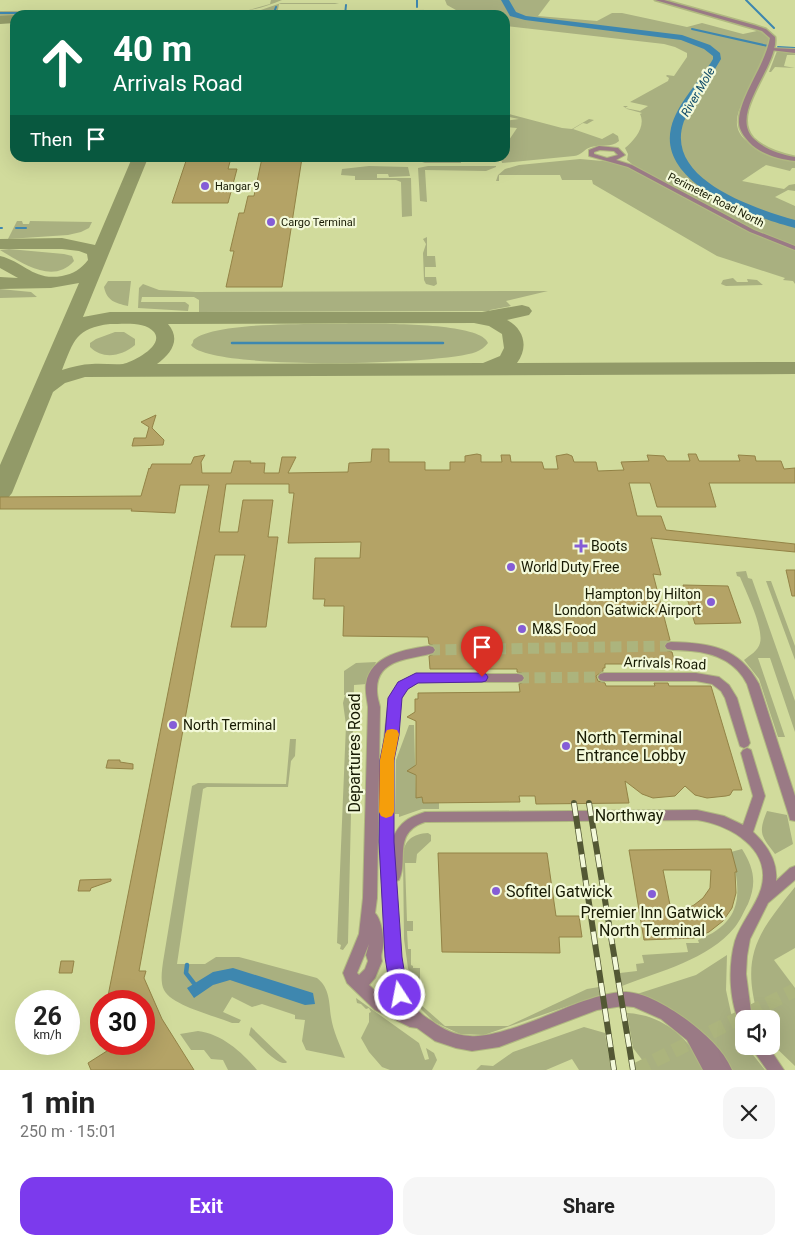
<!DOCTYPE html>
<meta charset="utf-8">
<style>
:root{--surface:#fff;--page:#f6f6f6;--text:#222;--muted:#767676;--accent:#7c3aed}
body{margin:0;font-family:Roboto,sans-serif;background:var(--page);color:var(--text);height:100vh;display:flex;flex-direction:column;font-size:19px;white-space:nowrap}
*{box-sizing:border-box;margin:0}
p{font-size:16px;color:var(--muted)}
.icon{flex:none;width:28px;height:28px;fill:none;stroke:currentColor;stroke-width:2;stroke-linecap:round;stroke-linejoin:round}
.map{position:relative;height:1070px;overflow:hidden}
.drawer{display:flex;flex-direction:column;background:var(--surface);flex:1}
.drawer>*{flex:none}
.top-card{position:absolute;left:10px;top:10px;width:500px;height:152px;border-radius:15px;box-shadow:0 5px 20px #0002;background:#0b6e4f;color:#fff;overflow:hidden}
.tools{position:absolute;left:735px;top:1010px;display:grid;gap:10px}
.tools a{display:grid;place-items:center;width:45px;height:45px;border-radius:10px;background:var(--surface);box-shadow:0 5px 20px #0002;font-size:25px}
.speed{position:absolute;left:15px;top:990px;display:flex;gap:10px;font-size:25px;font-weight:700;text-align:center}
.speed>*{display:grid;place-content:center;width:65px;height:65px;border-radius:50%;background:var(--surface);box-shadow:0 5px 20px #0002;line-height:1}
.speed small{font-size:12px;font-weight:400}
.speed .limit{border:8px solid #d22;background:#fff;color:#111}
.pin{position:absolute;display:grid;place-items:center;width:42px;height:42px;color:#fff;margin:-51px -21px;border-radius:50% 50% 50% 0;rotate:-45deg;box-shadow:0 0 5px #0007}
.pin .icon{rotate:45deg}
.me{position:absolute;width:55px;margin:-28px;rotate:349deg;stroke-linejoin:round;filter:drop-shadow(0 0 4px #0008)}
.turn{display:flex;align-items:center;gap:18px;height:105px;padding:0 20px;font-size:22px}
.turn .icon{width:65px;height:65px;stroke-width:2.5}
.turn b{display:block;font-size:35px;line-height:42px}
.then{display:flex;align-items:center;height:48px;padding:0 20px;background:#0003;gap:10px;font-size:19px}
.round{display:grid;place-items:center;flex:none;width:52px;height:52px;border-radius:15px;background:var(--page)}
.headline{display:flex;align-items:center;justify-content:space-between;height:85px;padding:0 20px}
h1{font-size:30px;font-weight:700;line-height:38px}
.primary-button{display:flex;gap:10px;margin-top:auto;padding:10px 20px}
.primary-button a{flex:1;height:58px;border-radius:15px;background:var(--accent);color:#fff;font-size:20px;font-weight:700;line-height:58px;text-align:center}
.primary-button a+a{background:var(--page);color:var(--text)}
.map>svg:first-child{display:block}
.green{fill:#a9b080}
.water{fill:#3e87af}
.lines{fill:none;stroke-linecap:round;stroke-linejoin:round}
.stream-far2{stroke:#3e87af;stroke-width:2}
.stream-far1{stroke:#3e87af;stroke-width:2.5}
.stream{stroke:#3e87af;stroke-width:4.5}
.river{fill:#3e87af;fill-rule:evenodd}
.taxiway{fill:#929a68;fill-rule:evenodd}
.building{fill:#b4a366;stroke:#938346;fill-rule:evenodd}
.minor-tunnel-far1{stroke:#acb47d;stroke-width:11;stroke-dasharray:11 5.5;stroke-linecap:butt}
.minor-tunnel{stroke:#acb47d;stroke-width:14;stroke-dasharray:14 7;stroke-linecap:butt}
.minor-casing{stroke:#b0b880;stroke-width:2}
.tertiary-casing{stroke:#b0b880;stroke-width:3}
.minor{fill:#9a7a85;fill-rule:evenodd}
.tertiary{fill:#9a7a85;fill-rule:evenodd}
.rail-casing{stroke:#535834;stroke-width:6}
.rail{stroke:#f3f9d9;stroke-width:4.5;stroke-dasharray:13;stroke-linecap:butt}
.route{fill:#7c3aed;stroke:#51269a}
.slow{fill:#f59e0b}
.poi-dot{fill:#855dd7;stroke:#f3f9d9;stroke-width:2}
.labels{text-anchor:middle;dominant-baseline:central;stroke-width:4.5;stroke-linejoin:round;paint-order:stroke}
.far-poi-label{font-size:11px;fill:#171a03;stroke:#f3f9d9;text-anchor:start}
.far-street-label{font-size:11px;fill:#171a03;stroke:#f3f9d9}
.far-water-label{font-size:12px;font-style:italic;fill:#134d69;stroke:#f3f9d9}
.poi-label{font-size:14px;fill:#171a03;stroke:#f3f9d9;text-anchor:start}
.street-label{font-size:14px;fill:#171a03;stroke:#f3f9d9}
.near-poi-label{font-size:16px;fill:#171a03;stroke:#f3f9d9;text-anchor:start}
.near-street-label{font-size:16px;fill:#171a03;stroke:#f3f9d9}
</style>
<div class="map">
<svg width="795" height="1070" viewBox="0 0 795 1070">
<rect width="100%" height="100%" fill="#d1db9c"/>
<path class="green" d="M271,0H282C239,19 192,15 146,15C102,15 59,15 15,15V17H0V11L146,10L145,13H223L229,10H249L270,4Z
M445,0H550L538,16L597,21L612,13H622L687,27L702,23L743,34L757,31L750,27L762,31L770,39V43C765,55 761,68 755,79C745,101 722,125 751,144C763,152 781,155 795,160V168H792L790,171L766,165L742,181L784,189L789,185L795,184V191L788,190L775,197L795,206V246L750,228L633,165L627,160L628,154L625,148C635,140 646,126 640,114L642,113L627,109L623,106H628L625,108L640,111L648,106L630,102L668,81L669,78L666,76L667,75L674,76L687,57V53L675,47L664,44L505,26V15H466L415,9L463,14L447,5Z
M281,3H335L339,4H279L277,15H270V11C266,9 255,11 253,15H231L258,11Z
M777,51L795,53V55H787L784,66L795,68L775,67L771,72H769Z
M505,113L562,128L572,129L589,119L594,120L587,124L583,123L573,129L602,139L613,133L618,136L619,141C611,148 601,144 591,147C584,149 582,155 574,156L502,163L501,158H505V146L517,128L505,127V121L519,119L505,116Z
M418,158H460L461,163H425L419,161Z
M580,159L614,162L625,166L741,228L795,250V284L793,281L783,280L785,278L717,256L593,184L592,180H562L560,175H499V181H496L498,175L505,169L519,165Z
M369,166L408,167L410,176L389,177L388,174H377V178H411L412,216L402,217L401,182L396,180H355V176L341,175L342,169Z
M428,166H496V167L486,171L425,170L427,202L420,201L418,168Z
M17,221H22L23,224H29L30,221L92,222L89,228L81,232L68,235L8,239Z
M427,237V256H435L436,267H425V277H436L437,284L434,286L426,284L424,280L423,253L426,244L423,239Z
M9,249L64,254L72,256L74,261C53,285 22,263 0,250Z
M733,278L737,282H748L747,279L757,280L763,285L726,286L721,284L723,280Z
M108,281H131L128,306C115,303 107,301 104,287Z
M143,284L159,290L196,292L548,291L506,301L511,306L490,310L489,311L199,312V300L194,297H142L141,302H185L189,305L188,311L138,308L139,288Z
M0,289L31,292L37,297L0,298Z
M344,324C367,324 480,321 488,343C485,347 481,350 476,352C442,365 209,371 191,345C195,341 191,341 196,338C220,322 313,324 344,324Z
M115,332H124L135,339V345C122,356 103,360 90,347V343L96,339Z
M746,571L748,578L752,579L795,701V732L770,658H758L785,737H778L759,679L744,660C750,655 758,651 760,643C764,628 746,592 740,577L737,576L736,572Z
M766,581H771L795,646V660Z
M376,662L367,684L354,685L348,943L343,950L340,949L341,945L337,943L346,725L343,703L345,695H344V671L356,663Z
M409,725H414L416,797H422L423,803L439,802V809H422L399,817V814H395L396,760Z
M290,739H296L295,756L291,761L288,787H207L203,789L177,964H205L216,957H239L317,978C330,988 329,1003 331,1017C333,1031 340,1045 345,1058L306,1050L302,1041L305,1020L295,1019V1015L262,1004L252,1007L232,997L223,1012L241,1020L239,1023H232C216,1016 172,1006 164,990C160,982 162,970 163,962L192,786L198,783L286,784Z
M767,811L787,815L793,844L775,854C761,836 758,833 767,811Z
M428,833L431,835V841L417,854L416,863H405L407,921H413V931H407L408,949H411V965L413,966V968H420V1004L445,1026H508L587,989L599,987L600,995L484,1035L460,1034L434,1022L421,1009L416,1000L408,968L404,939L403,855C404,840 413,834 428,833Z
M742,849C754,868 757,883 748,904C744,911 740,921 735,927C708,960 660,971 622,986L620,973L637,971L636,964L644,963L642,955L688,952L686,943H699L698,940C743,922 742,894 731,852Z
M795,887V948L774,960L795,988V1066L771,1043V1019H759C740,956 757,934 795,887Z
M727,955L726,990L731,1013L744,1046H746L765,1070H731C702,1031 684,1013 637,994L696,975Z
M356,998L419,1043L425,1060L429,1059L426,1048L434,1053L437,1060L432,1070H390L382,1067L369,1052L361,1038L369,1022V1013L371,1012L369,1008L366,1009L361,1004L357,1003Z
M627,1013C664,1015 689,1038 705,1070H650L633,1048Z
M251,1027L287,1062L286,1063C276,1065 257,1042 249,1035Z
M584,1027L605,1033L611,1070H579L572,1059L546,1070H476L481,1065L493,1066L513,1052Z
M198,1031C222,1034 242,1052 257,1070H228L223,1060L211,1059L204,1050H191L180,1034Z"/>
<path class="water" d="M233,968L313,993L315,1004L305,1005L230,980L213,985L194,998L187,988L213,972Z"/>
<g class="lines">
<path class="stream-far2" d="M417,0V7
M746,0L774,28
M0,13H114L130,15
M273,15L276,7
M345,15L346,5
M692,29L768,46
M778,47L795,48
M0,228H2
M16,228H26"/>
<path class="stream-far1" d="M232,343H443"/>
<path class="stream" d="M187,965L186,973L196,986"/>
<path class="river" d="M501,0H509L516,12L526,16L682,35L710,45L720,53L721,59L684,121C663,179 753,208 795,220V228C754,217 658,185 671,128C677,103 700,81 713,59V56L704,49L681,40L525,20L510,16Z"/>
<path class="taxiway" d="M15,15V23L0,24V16Z
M132,158H148L83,317L110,312H482L522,305L529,307L532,311L529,315L507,320C524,329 529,347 517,363L795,362V374L85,377L65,383L53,392L12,493L8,498L0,500V465L79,283L51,288L0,289V277L18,278L0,268V256C25,262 33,281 62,276C73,274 81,269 88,260L87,254L79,251L62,249H0V239L62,238L95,245ZM474,323L489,326L502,334L504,348L500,356L483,363L157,364C172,353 181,339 168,324ZM110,324C123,324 145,321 154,332C165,346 132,362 123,364C113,365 102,363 92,364C82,364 72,367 62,370C74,340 76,328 110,324Z"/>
</g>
<path class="building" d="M187,158H231L228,169H237L228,203H172Z
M262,158H302L282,287H226L234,251H230L239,213H244L248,196H254Z
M156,415L152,428L164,440L163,445L132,446L134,438H146L149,427L141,422Z
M372,449H389V462H425V470H450V462H465V456L477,454L481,455V462H502L501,455H510L511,462H542L544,469H558L556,456L567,454L572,456L574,462H596L598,471L624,470L621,462L649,461L647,455L664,456L667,461H690L688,454H696L699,461H740L738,455L755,456L756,461H781L784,469L795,468V483H709L716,507H657L650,483H629L637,516H661L666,530L795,544V552L651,538L661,575L653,574L670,640L665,642L663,647L667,651L672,652L675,664H605V668H603V671L596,676L598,681L605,683L606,686H655L654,683H668L669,686H711L742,790H733L730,795L726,796L707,798L695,795L685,786L675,796L653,798L642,794L625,781L629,803L536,804L535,796H519L520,802L423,803L422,797L416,798V775L407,771L416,765V721L407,717L415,712V699H418V693L520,692L519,684L524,682L526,677L522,673L517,672V669H430L429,656L435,654L437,649L433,645L429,644L428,637L343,636L344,606H324L325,599H313L315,558H360L361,542L288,543L294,493H289V484H226L219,532H238L243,500H273L268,537H278L266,627H231L245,555H215L139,971H146L144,978L162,1019L194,1070H91L88,1063L118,1044H144V1001H107L209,485H180L175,513L131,511L132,509H0V497L141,496L149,468L150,469L152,464H191L194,457L205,455L201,462L202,473H231L234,461H251L250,463H265L264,473H279L282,457H296L288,473L348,472L349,463L371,462Z
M786,570H795V596H792Z
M683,585L728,586L741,623L695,624Z
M108,760H120V762L133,764V769L106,768Z
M731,849L737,872H735L736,893L732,908L723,921L709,932L694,938L644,940L629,850ZM663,870H711L710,888L703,898L694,905L686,909L671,910Z
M438,853H547L556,916H579L582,937H559L560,953L442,952Z
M111,879V881L91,888L90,891H78L80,880Z
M61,961H74L72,973H59Z"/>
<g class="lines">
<path class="minor-tunnel-far1" d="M429,650L671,646
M518,678L604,677"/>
<path class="minor-tunnel" d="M636,1070L795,990"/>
<defs>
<path id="minor" d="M772,48L795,49V53L770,50Z
M599,146L618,148L625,155L616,160L632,165L754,230L795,246V250L750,232L628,167L589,156V150ZM600,150L614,151L618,155L607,158L594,154V152Z
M671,642C710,643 739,647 759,684L795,796V821L790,820L789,816L747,684C736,662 715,653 691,651C683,650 675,651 667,649L665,646L667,643Z
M429,646L433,647L435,650L433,653C410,660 376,658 377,691C377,697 379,702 380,707L377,898L375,913C381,919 384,936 383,945C383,952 380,954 382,961L375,978L369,985L385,1000L397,1006L393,995L387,957L379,841L381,764L389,698L399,683L416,674H518L522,675L524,678L522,681L518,682H418L407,689L401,699L393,764V838C400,822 409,817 425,812L697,810L724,816L743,825L753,796L741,753L743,750L747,748L751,750L765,796L753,832C767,845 778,861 776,881L790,868L795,866V880L768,903L750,939L747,956L746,974L752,1019H744V1026L740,1024C729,1000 728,966 735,941C741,922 755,908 761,889C773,849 730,825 697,820L425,822C392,833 409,860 399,880L396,881C397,906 399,988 412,1004C417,1011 425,1017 432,1021C444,1030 455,1035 470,1036C496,1039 552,1013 578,1003C593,998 609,992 626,992C647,993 670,1008 687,1020C705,1034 723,1049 732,1070H703L687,1040L661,1019L634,1007L623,1006L597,1010L499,1047L472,1051L456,1048L435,1041L417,1028L410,1027L375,1010L347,983L343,973L359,934L363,898L368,707C367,699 365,692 366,684C370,655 406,649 429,646ZM369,944L366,955L368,961L365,969L359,975L357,973Z
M604,673H696L719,677L729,685L737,698L750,743L748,746L744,748L740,746L725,698L721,691L712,684L696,681H604L600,680L598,677L600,674Z
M750,1046H768L784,1070H767Z"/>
<path id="tertiary" d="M655,0H664L754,25L766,29L775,37C779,66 729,112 753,138C764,149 780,154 795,157V161C779,159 760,154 749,142C744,136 739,130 739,122C739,97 765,66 770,38L762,31Z"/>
</defs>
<use href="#minor" class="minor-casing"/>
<use href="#tertiary" class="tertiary-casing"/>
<use href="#minor" class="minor"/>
<use href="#tertiary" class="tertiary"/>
<defs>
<path id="rail" d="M574,803L614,1070
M589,803L633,1070"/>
</defs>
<use href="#rail" class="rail-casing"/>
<use href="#rail" class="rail"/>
</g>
<path class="route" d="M416,673H482L486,674L488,677L486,681L482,682L418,683L408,689L402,698L399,735L394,760V842L402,957L408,995L406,1001L400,1003L394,1001L391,995L385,957L379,842L380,760L385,735L388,698L398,682Z"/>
<path class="slow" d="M392,729L397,730L399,734L394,760V812L392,816L386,818L381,816L379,812L380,760L385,734L387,730Z"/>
<g class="poi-dot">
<circle cx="205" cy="186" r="5"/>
<circle cx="271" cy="222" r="5"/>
<path d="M578.5 538.5h5v5h5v5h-5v5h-5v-5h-5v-5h5z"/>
<circle cx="511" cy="567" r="5"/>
<circle cx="711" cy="602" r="5"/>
<circle cx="522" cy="629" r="5"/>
<circle cx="173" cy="725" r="5"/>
<circle cx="566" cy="746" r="5"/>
<circle cx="496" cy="891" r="5"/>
<circle cx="652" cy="894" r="5"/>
</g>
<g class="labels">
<g class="far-poi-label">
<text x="215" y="186">Hangar 9</text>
<text x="281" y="222">Cargo Terminal</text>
</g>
<g class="far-street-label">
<text transform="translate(716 200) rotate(27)">Perimeter Road North</text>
</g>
<g class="far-water-label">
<text transform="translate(698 92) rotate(-60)">River Mole</text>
</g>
<g class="poi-label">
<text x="591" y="546">Boots</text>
<text x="521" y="567">World Duty Free</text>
<text x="701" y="594" text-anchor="end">Hampton by Hilton<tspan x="701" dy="16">London Gatwick Airport</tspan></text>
<text x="532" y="629">M&amp;S Food</text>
<text x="183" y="725">North Terminal</text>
</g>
<g class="street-label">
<text transform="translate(665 663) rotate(2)">Arrivals Road</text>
</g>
<g class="near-poi-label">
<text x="576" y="737">North Terminal<tspan x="576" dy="18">Entrance Lobby</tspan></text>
<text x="506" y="891">Sofitel Gatwick</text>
<text x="652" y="912" text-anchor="middle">Premier Inn Gatwick<tspan x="652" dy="18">North Terminal</tspan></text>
</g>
<g class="near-street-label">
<text transform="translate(354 753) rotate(-90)">Departures Road</text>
<text x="629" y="815">Northway</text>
</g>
</g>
</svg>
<div class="tools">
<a><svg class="icon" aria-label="sound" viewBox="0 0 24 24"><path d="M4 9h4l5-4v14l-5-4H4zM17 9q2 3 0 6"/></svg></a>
</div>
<div class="speed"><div>26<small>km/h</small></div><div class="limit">30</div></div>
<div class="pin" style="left:482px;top:677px;background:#d93025"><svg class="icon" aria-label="arrive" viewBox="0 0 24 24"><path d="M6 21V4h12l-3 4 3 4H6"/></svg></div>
<svg class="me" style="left:400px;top:995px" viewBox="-20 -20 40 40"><circle r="17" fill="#7c3aed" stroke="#fff" stroke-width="3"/><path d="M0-11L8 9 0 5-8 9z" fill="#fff"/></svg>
<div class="top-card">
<div class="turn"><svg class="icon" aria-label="ahead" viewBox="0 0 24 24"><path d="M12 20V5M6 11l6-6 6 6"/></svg><div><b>40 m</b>Arrivals Road</div></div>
<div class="then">Then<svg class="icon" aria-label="arrive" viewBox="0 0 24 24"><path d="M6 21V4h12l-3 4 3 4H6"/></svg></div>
</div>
</div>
<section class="drawer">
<div class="headline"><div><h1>1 min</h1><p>250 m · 15:01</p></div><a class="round"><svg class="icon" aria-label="close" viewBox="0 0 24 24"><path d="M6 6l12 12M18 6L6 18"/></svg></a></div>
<div class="primary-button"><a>Exit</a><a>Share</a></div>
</section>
